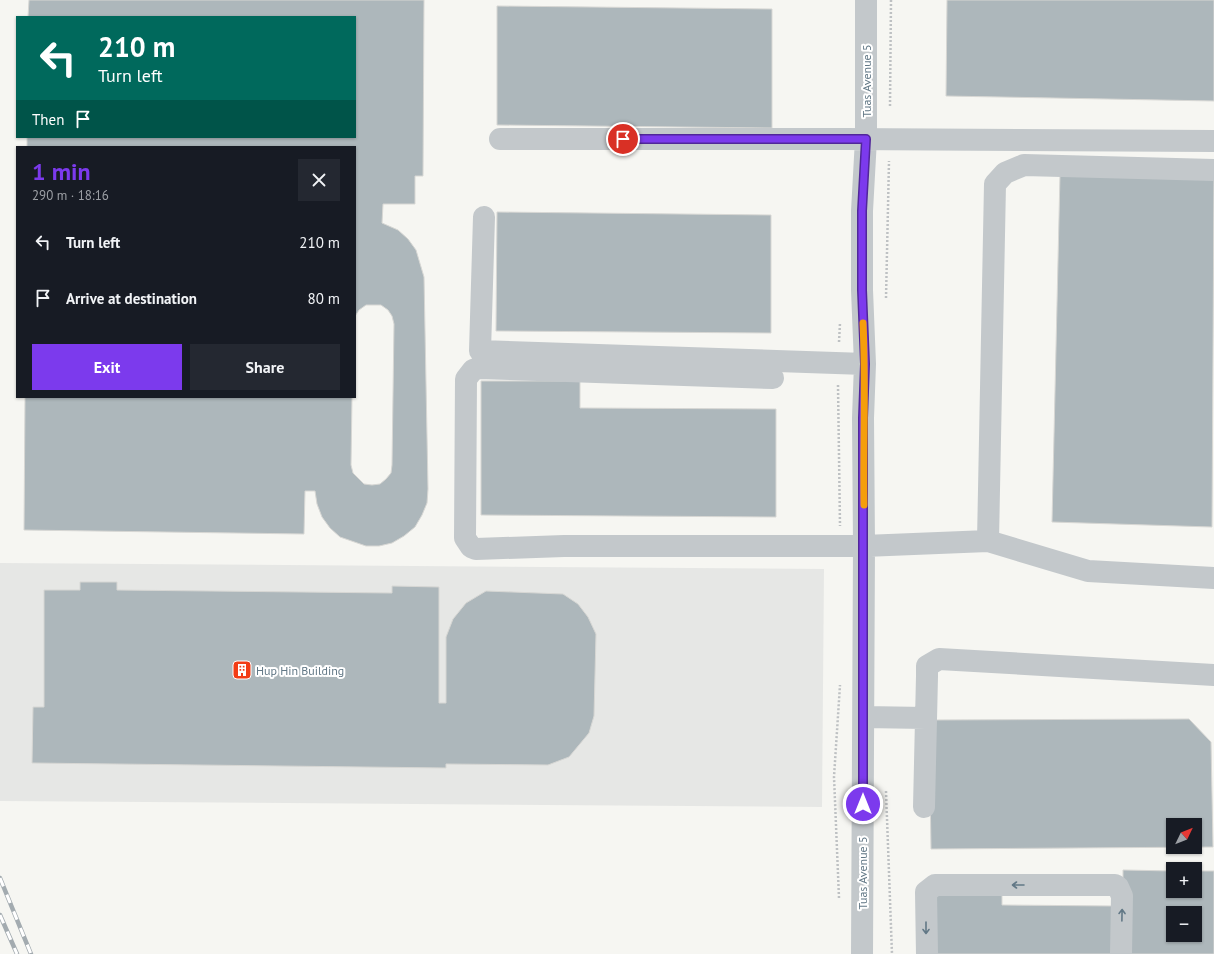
<!DOCTYPE html>
<meta charset="utf-8">
<style>
:root{--surface:#171b24;--page:#242831;--text:#f1f3f6;--muted:#9ea1a6;--accent:#7c3aed}
body{margin:0;font-family:"PT Sans",sans-serif;background:var(--page);color:var(--text);height:100vh;display:flex;flex-direction:column;font-size:15px;white-space:nowrap}
*{box-sizing:border-box;margin:0}
p{font-size:13px;color:var(--muted)}
.icon{flex:none;width:22px;height:22px;fill:none;stroke:currentColor;stroke-width:2;stroke-linecap:round;stroke-linejoin:round}
.map{position:relative;flex:1;overflow:hidden}
.details{position:absolute;left:16px;top:146px;width:340px;height:252px;display:flex;flex-direction:column;background:var(--surface);border-radius:0px;box-shadow:0 1px 3px #0004}
.details>*{flex:none}
.hud{position:absolute;left:16px;top:16px;width:340px;height:122px;border-radius:0px;box-shadow:0 1px 3px #0004;background:#00695c;color:#fff;overflow:hidden}
.needle{width:26px;rotate:47deg}
.controls{position:absolute;left:1166px;top:818px;display:grid;gap:8px}
.controls a{display:grid;place-items:center;width:36px;height:36px;border-radius:0px;background:var(--surface);box-shadow:0 1px 3px #0004;font-size:20px}
.pin{position:absolute;display:grid;place-items:center;width:34px;height:34px;color:#fff;margin:-17px;border:2px solid #fff;border-radius:50%;box-shadow:0 1px 4px #0007}
.me{position:absolute;width:44px;margin:-22px;rotate:0deg;stroke-linejoin:round;filter:drop-shadow(0 0 3px #0008)}
.turn{display:flex;align-items:center;gap:14px;height:84px;padding:0 16px;font-size:18px}
.turn .icon{width:52px;height:52px;stroke-width:2.5}
.turn b{display:block;font-size:28px;line-height:34px}
.then{display:flex;align-items:center;height:38px;padding:0 16px;background:#0003;gap:8px;font-size:15px}
.round{display:grid;place-items:center;flex:none;width:42px;height:42px;border-radius:0px;background:var(--page)}
.summary{display:flex;align-items:center;justify-content:space-between;height:68px;padding:0 16px}
h1{font-size:24px;font-weight:800;line-height:30px;color:var(--accent)}
.action{display:flex;gap:8px;margin-top:auto;padding:8px 16px}
.action a{flex:1;height:46px;border-radius:0px;background:var(--accent);color:#fff;font-size:16px;font-weight:800;line-height:46px;text-align:center}
.action a+a{background:var(--page);color:var(--text)}
ul{padding:0;list-style:none}
li{display:flex;align-items:center;gap:12px;height:56px;padding:0 16px}
li div{flex:1}
li b{display:block;font-size:15px}
li em{font-style:normal}
.map>svg:first-child{display:block}
.built{fill:#e6e7e5}
.building{fill:#adb7bb;stroke:#d7d7d4;fill-rule:evenodd}
.lines{fill:none;stroke-linecap:round;stroke-linejoin:round}
.path{stroke:#bec1c3;stroke-width:2.5;stroke-dasharray:2 2;stroke-linecap:butt}
.minor{stroke:#c3c8cb;stroke-width:22}
.rail-casing{stroke:#a3abb0;stroke-width:4.5}
.rail{stroke:#fff;stroke-width:3;stroke-dasharray:9;stroke-linecap:butt}
.oneway{stroke:#627886}
.route-casing{stroke:#51269a;stroke-width:10}
.route{stroke:#7c3aed;stroke-width:7}
.slow{stroke:#f59e0b;stroke-width:7}
.labels{text-anchor:middle;dominant-baseline:central;stroke-width:4;stroke-linejoin:round;paint-order:stroke}
.street-label{font-size:12px;fill:#627886;stroke:#fff}
.poi-label{font-size:12px;fill:#627886;stroke:#fff;text-anchor:start}
</style>
<div class="map">
<svg width="1214" height="954" viewBox="0 0 1214 954">
<rect width="100%" height="100%" fill="#f6f6f2"/>
<path class="built" d="M0,563L824,569L822,807L0,801Z"/>
<path class="building" d="M29,0H424L423,176H415V204H383L382,223L398,230L408,239L416,250L424,277L428,489L427,503L422,515L415,527L404,536L392,543L379,546H366L340,537L330,528L322,517L317,504L315,491H305L304,534L24,530L25,397H352L351,465L353,473L364,484L372,485L380,484L386,479L391,473L392,465L394,324L392,316L388,310L381,305H366L359,310L355,316V147H27V137H355V17H28Z
M947,0H1214V101L946,96Z
M497,6L772,9V128L497,125Z
M1060,174L1214,179L1212,527L1052,522Z
M497,212L771,215V333L496,331Z
M481,381H580V408L776,409V517L481,515Z
M80,582H117V590L392,593V586L439,587V703H446V637L453,619L466,603L486,591L563,594L578,604L588,617L596,634L594,716L589,733L569,757L548,765L446,764V768L32,763L33,707H44V590H80Z
M1189,719L1211,742L1213,847L931,849L929,720ZM1173,825H1195V847H1173Z
M1123,870L1173,871V891H1195V871H1214V954H1123ZM1173,913H1195V935H1173Z
M932,888L1002,889V905L1114,906V954H932Z"/>
<g class="lines">
<path class="path" d="M890,106L891,0
M886,298L889,161
M839,342L840,323
M838,385L840,526
M886,791L892,954
M839,898L834,777L840,685"/>
<path class="minor" d="M500,139H845L1214,141
M484,217L480,351L865,364
M773,378L479,368L473,370L466,379L465,538L471,547L476,549L564,546H864L988,541L1088,571L1214,578
M988,541L995,184L1005,173L1024,165L1214,170
M864,717L926,718
M924,807L927,676V666L939,659L1214,675
M862,954L864,546L863,418L865,364L862,290V211L866,139V0
M927,954L926,892L935,885H1115L1118,887L1122,896L1121,954"/>
<defs>
<path id="rail" d="M0,878L31,954
M0,915L17,954"/>
</defs>
<use href="#rail" class="rail-casing"/>
<use href="#rail" class="rail"/>
</g>
<defs><path id="oneway-shaft" d="M-6 0H5M1.5-3L5.5 0L1.5 3" fill="none" stroke-width="1.6" stroke-linecap="round" stroke-linejoin="round"/></defs>
<g class="oneway">
<use href="#oneway-shaft" transform="translate(1018 885) rotate(180)"/>
<use href="#oneway-shaft" transform="translate(1122 915) rotate(-89)"/>
<use href="#oneway-shaft" transform="translate(926 928) rotate(90)"/>
</g>
<g class="lines">
<defs>
<path id="route" d="M623,139H866L862,211V290L865,364L863,418V804"/>
</defs>
<use href="#route" class="route-casing"/>
<use href="#route" class="route"/>
<path class="slow" d="M863,323C866,384 863,444 864,505"/>
</g>
<defs>
<symbol id="building-square" viewBox="-11 -11 22 22"><rect x="-9" y="-9" width="18" height="18" rx="4" fill="#f23c15" stroke="#fff"/><path d="M-4-6H4V6H1V3H-1V6H-4ZM-2.5-4.3h1.7v1.8h-1.7ZM.8-4.3h1.7v1.8H.8ZM-2.5-1h1.7V.8h-1.7ZM.8-1h1.7V.8H.8Z" fill="#fff"/></symbol>
</defs>
<g fill-rule="evenodd">
<use href="#building-square" x="231" y="659" width="22" height="22"/>
</g>
<g class="labels">
<g class="street-label">
<text transform="translate(866 81) rotate(-90)">Tuas Avenue 5</text>
<text transform="translate(862 873) rotate(-90)">Tuas Avenue 5</text>
</g>
<g class="poi-label">
<text x="256" y="670">Hup Hin Building</text>
</g>
</g>
</svg>
<div class="controls">
<a><svg class="needle" viewBox="-14 -14 28 28"><path d="M0-13l5 13h-10z" fill="#e53935"/><path d="M0 13l5-13h-10z" fill="#9ea1a6"/></svg></a>
<a>+</a>
<a>−</a>
</div>
<div class="pin" style="left:623px;top:139px;background:#d93025"><svg class="icon" aria-label="arrive" viewBox="0 0 24 24"><path d="M6 21V4h12l-3 4 3 4H6"/></svg></div>
<svg class="me" style="left:863px;top:804px" viewBox="-20 -20 40 40"><circle r="17" fill="#7c3aed" stroke="#fff" stroke-width="3"/><path d="M0-11L8 9 0 5-8 9z" fill="#fff"/></svg>
<div class="hud">
<div class="turn"><svg class="icon" aria-label="left" viewBox="0 0 24 24"><path d="M17 20v-9H6M10 6l-5 5 5 5"/></svg><div><b>210 m</b>Turn left</div></div>
<div class="then">Then<svg class="icon" aria-label="arrive" viewBox="0 0 24 24"><path d="M6 21V4h12l-3 4 3 4H6"/></svg></div>
</div>
<section class="details">
<div class="summary"><div><h1>1 min</h1><p>290 m · 18:16</p></div><a class="round"><svg class="icon" aria-label="close" viewBox="0 0 24 24"><path d="M6 6l12 12M18 6L6 18"/></svg></a></div>
<ul>
<li><svg class="icon" aria-label="left" viewBox="0 0 24 24"><path d="M17 20v-9H6M10 6l-5 5 5 5"/></svg><div><b>Turn left</b></div><em>210 m</em></li>
<li><svg class="icon" aria-label="arrive" viewBox="0 0 24 24"><path d="M6 21V4h12l-3 4 3 4H6"/></svg><div><b>Arrive at destination</b></div><em>80 m</em></li>
</ul>
<div class="action"><a>Exit</a><a>Share</a></div>
</section>
</div>
